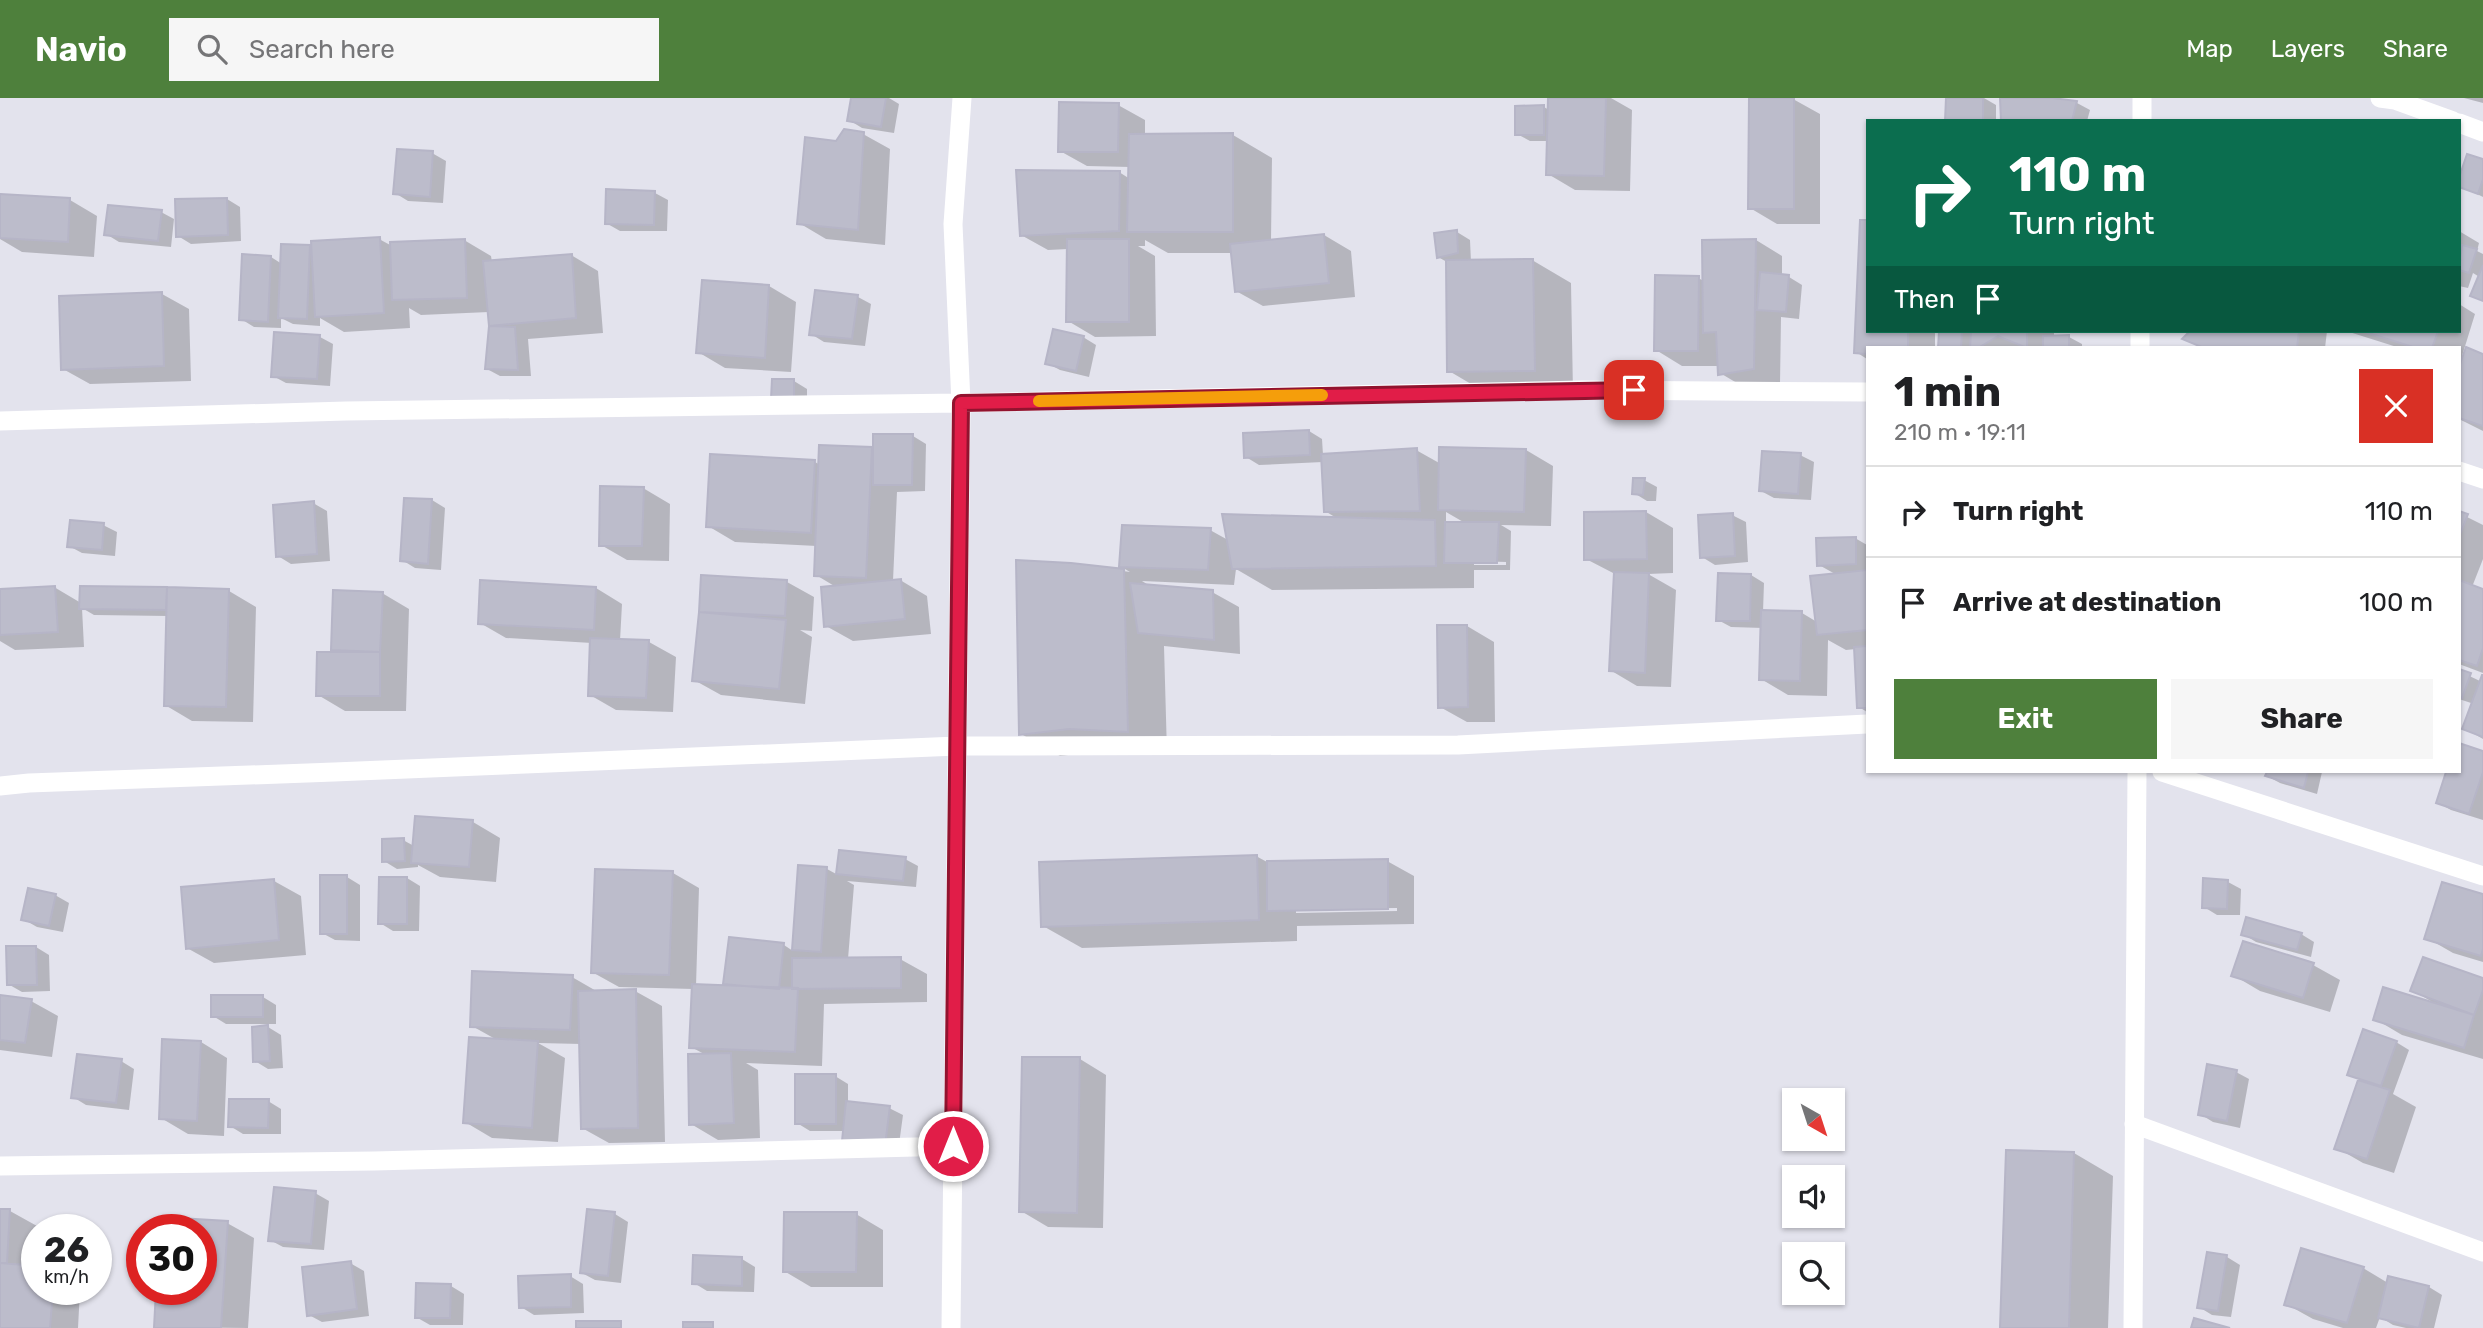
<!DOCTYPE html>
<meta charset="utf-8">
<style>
:root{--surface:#fff;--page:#f6f6f6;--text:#202124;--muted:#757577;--line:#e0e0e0;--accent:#4e803c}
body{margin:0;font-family:Rubik,sans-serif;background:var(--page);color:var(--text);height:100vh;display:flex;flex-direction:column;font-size:26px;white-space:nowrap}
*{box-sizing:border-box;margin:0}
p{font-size:23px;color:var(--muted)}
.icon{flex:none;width:38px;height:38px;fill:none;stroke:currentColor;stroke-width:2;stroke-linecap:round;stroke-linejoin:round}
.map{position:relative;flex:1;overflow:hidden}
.side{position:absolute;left:1866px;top:248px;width:595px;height:427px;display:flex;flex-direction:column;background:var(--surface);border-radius:0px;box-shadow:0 2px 5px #0004}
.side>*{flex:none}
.guide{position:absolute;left:1866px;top:21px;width:595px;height:214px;border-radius:0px;box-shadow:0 2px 5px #0004;background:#0b6e4f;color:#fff;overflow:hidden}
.needle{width:46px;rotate:141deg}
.buttons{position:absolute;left:1782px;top:990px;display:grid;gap:14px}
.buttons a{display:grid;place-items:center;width:63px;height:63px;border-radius:0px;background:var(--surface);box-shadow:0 2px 5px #0004;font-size:35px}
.speed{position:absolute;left:21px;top:1116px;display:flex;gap:14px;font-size:35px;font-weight:700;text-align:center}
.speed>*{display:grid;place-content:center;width:91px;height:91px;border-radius:50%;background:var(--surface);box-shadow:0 2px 5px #0004;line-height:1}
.speed small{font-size:18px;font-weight:400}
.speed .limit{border:10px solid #d22;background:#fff;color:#111}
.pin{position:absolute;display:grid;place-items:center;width:60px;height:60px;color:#fff;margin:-30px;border-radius:14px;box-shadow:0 4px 10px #0006}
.me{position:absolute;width:77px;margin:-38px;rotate:0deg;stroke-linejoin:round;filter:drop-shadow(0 0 5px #0008)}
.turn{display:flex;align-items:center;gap:24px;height:147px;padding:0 28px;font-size:32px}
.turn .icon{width:91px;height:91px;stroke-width:2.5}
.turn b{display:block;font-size:49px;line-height:60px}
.then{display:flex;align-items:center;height:66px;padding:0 28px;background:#0003;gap:14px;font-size:26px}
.round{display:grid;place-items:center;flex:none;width:74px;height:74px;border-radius:0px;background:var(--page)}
.headline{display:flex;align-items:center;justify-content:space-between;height:119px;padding:0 28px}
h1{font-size:42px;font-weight:700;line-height:52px}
.primary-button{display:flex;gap:14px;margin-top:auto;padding:14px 28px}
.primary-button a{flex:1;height:80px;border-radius:0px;background:var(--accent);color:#fff;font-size:28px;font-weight:700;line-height:80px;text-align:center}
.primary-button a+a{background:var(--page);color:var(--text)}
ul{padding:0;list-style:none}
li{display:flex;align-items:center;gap:21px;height:91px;padding:0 28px;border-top:2px solid var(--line)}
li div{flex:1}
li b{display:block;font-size:26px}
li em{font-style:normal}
header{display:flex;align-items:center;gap:42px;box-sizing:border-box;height:98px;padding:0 35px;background:var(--accent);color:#fff}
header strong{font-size:33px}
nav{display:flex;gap:38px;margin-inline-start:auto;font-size:24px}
.search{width:490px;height:63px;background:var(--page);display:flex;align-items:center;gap:18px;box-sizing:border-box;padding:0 24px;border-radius:0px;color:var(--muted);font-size:26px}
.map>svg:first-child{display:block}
.shadow{fill:#0003;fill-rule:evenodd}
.building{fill:#bcbccb;stroke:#b6b5c7;stroke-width:2}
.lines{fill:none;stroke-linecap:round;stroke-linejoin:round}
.minor{stroke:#fff;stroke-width:19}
.route-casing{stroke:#92132f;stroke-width:18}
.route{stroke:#e11d48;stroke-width:12}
.slow{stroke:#f59e0b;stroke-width:12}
</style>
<header>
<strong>Navio</strong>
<div class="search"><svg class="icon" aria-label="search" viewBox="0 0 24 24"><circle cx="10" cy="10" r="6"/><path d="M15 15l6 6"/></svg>Search here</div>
<nav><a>Map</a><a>Layers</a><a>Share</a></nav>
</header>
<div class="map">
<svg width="2483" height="1230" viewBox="0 0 2483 1230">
<rect width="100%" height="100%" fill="#e3e3ed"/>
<path class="shadow" d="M853,0H889L899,6L894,35L862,30L849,22Z
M1549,0H1611L1632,12L1630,93L1575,92L1548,76V43H1530L1517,36L1544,9L1549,12Z
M1947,0H1984L1996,7V23H1947Z
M2002,0H2037L2077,5L2090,12L2087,23H2003Z
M2464,0H2483V5Z
M1793,1L1820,16V126H1777L1750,110Z
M1118,7L1145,22V37H1233L1272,60L1271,143L1324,137L1351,153L1355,199L1263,208L1236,193L1232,155H1168L1145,142V148H1138L1155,158L1156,238L1095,239L1068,223V151L1048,152L1021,137L1119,74L1130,81V69L1087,68L1060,53Z
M863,36L890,51L885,147L826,141L799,125L837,45Z
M432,55L446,63L443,105L408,103L395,95Z
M2468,58L2483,63V99L2459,87Z
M655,95L668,102L667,133H620L606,125Z
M0,98L70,102L97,118L94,159L22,154L0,141Z
M227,101L240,109L241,143L191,146L178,138Z
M161,114L174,121L171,149L119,144L106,136Z
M1862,124H1867V233H1935V250H1867V261L1856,254Z
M2459,133L2479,145L2477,153L2483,156V203L2473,197L2481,180L2473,175L2468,190L2459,188Z
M1457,134L1470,142L1471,164L1532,162L1571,185L1573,294L1488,296L1449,273L1447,164L1438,159Z
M379,141L392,148L464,142L491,158L492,164L571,157L598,173L603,235L528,241L531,278H500L487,271L490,227L489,214L421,217L409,210L410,230L344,234L320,220V228L293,226L281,220V230L254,229L241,221L271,159L282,166L309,149L313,151Z
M1756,142L1782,158V178L1789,179L1802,187L1799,221L1781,219L1780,286L1747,291L1720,275V268H1682L1656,252L1698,180L1704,183Z
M769,188L796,204L791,274L725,270L698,254Z
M162,196L189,211L191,283L90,286L63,271Z
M858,199L871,206L865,248L824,244L811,236Z
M2459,206L2475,216L2462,258L2483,257V333L2459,321V250H2400L2346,233H2459Z
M1941,233H2054V239H2069L2082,246V250H1940Z
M2192,233H2327L2325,250H2202L2185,241Z
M276,236L320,239L333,246L330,288L286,285L273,278Z
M1083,239L1096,247L1089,279L1060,272L1047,265Z
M794,283L807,291V308H786Z
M1309,333L1322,341L1323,357L1416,352L1441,366L1526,352L1553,368L1551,428L1501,427L1511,433L1510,472H1474V490L1272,492L1236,471L1234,487L1142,483L1150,488L1212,494L1239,509L1240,556L1164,548L1167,655L1109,652L1060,658L1021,636L1071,466L1130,474L1120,468L1210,432L1228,442L1338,421L1325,413L1323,364L1259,367L1246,359ZM1446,414L1465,425H1446ZM1474,463L1506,464V467H1474Z
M913,338L926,346L925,393L897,394L893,483L900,482L927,498L931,536L853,543L826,528L836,489L816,477L817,448L735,444L708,428L815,364L820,367L871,351L875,353Z
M1800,357L1814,364L1811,402L1774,400L1761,393Z
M1644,382L1657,389L1656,403H1647L1634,395Z
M643,390L670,406L669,463L627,462L601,447Z
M432,402L445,410L441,472L415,470L402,462Z
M313,405L327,413L330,463L291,466L278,458Z
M1646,414L1673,430V475L1648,476L1676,492L1671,589L1637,588L1610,572L1615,476L1586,461Z
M2459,415L2483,427V461L2472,489L2483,493V575L2459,566Z
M1732,417L1746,424L1748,464L1715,467L1702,459Z
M103,427L117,434L115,458L82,455L69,448Z
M1855,440L1867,447V614L1859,609L1856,551L1846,552L1828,542L1827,598L1788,597L1761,581L1763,530L1731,529L1718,522L1751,477L1764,485L1763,514L1802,515L1817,524L1837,477L1819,467Z
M702,479L787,484L814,499L812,533L800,532L812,539L805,606L721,597L694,582Z
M54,489L81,505L82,490L229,493L256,509L253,624L192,623L165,607L168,518L94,517L82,510L84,549L15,552L0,543V493Z
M596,490L622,506L620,543L649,544L676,559L673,614L616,612L590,597L592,545L506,540L480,525Z
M382,495L409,511L406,613H345L318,597L340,556L333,551Z
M1467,528L1494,544L1495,624H1467L1440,609Z
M2459,573L2482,584L2483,580V641L2464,630L2474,606L2459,601Z
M2459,646L2483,655V722L2451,712L2438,705L2448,674H2459Z
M2269,674H2322L2317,696L2280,685L2267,678Z
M473,724L500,740L496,784L440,779L418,767V769L397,771L384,763L403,742L414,748Z
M841,754L905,761L918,768L916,789L847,783L854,787L848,861H900L927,876V904L824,906L822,968L746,965L758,972L760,1040L718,1042L691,1026L706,957L691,949L693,891L619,889L592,874L673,775L699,790L696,888L733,889L725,885L784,847L793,853L800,769L827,771L838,777Z
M1256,758L1267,764L1387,763L1414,778V826L1297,828V843L1082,850L1043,828ZM1397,810V813L1296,815V811Z
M347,779L360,787V843L335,842L322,835Z
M407,780L420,788L419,833H393L380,825Z
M274,783L301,798L306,857L214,865L187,850Z
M2228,784L2241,791L2240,817H2217L2204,809Z
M55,797L69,805L63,834L37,829L23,821Z
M2483,798V864L2453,855L2427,840Z
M2243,836H2301L2314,844L2311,859L2256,844Z
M36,849L49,857L50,893L22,894L8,886Z
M2313,867L2340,882L2330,914L2260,893L2233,877Z
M572,879L598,894L635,893L662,908L665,1044L609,1045L582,1030L581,946L538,945L565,960L558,1044L492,1040L465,1024L497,942L472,928Z
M2483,882V961L2402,937L2375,921L2434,905L2412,892Z
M0,898L31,903L58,918L52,959L0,952Z
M263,899L276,907V926H226L213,918Z
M268,929L281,937L283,970L268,971L255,963Z
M201,944L227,960L224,1038L188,1036L161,1020Z
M2396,944L2409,952L2393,996L2416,1009L2394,1075L2363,1065L2337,1050L2360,982L2349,976Z
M1080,961L1106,977L1103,1130L1048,1129L1021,1113Z
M121,963L134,971L129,1012L86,1007L73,999Z
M2236,974L2249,981L2240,1030L2213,1024L2200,1016Z
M835,978L848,986V1005L889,1010L903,1017L898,1054L845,1033H810L797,1025Z
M268,1003L281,1011V1036H243L230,1028Z
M2008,1054L2074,1055L2113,1078L2108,1230H2002Z
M315,1095L329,1103L324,1152L283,1149L270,1142Z
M0,1112L10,1113L37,1128L34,1169L37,1192H80L78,1230H0Z
M615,1116L628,1124L621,1185L595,1182L582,1175Z
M856,1116L883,1132V1189H811L784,1173Z
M163,1121L227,1125L254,1140L248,1230L156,1229L158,1192H201V1132H162Z
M2208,1156L2227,1159L2240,1167L2231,1219L2212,1217L2199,1209Z
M742,1161L755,1169L754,1194L707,1193L694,1185Z
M350,1165L364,1173L369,1218L322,1224L309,1217Z
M2363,1170L2388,1185L2429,1189L2442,1197L2434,1230H2406L2393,1227L2380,1219L2376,1230H2343L2313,1221L2286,1206Z
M570,1178L583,1186L584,1215L534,1217L521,1209Z
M451,1188L464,1196L463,1227H430L416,1219Z"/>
<path class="building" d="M851,0H886L881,29L847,23Z
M1548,0H1606L1604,78L1546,77Z
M1749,0H1794V111H1748Z
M1946,0H1983V23H1945Z
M2000,0H2052L2077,3L2072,23H2001Z
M1059,4L1119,5L1118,54H1058Z
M1544,7V37H1515V8Z
M844,31L864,34L858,132L797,126L805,39L836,43Z
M1233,35V134H1127L1129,36Z
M397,51L433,53L430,99L393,96Z
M2467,56L2483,61V81L2478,96L2459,89V80Z
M1016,72L1120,73L1119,133L1020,138Z
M606,91L655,93L654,127L605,126Z
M0,96L70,100L68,144L0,140Z
M227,100L228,137L176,139L175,101Z
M108,107L162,112L158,143L104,137Z
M1860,122H1867V233H1908V250H1867V256L1854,255Z
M1457,132L1458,155L1437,160L1434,135Z
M1324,136L1329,185L1235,194L1230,146Z
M380,139L384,215L315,219L311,143Z
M465,141L467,200L392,202L390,144Z
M1067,141H1129V224H1066Z
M1756,141L1754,271L1718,277L1716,234L1703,235L1702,142Z
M281,146L310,147L307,221L278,220Z
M2462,147L2477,151L2469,175L2459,172Z
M242,156L271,158L268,224L239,222Z
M572,156L576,220L489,228L483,163Z
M1533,161L1535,273L1447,274L1446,162Z
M2483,167V203L2470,198Z
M1760,174L1789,177L1786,214L1757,212Z
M1655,177L1699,178L1698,253H1654Z
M702,182L769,187L765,260L696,255Z
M815,192L858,197L852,241L809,237Z
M162,194L164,268L61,272L59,198Z
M489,228L515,229L518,272L485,271Z
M1053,231L1084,238L1076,273L1045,266Z
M1939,233H1962L1961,250H1938Z
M1971,233H2027V250L1998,238L1978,250H1970Z
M2190,233H2299L2297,250H2204L2182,241Z
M2362,233H2438L2432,250H2416Z
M274,234L320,237L317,281L271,279Z
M2069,237V250H2043V238Z
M2466,249L2483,256V328L2459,320V269Z
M772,281H794V302L771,301Z
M1309,332L1310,357L1244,360L1243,335Z
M873,336H913L912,387H873Z
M819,347L872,349L866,480L814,478Z
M1439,349L1526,351L1524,414L1438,412Z
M1417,350L1420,413L1324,414L1321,356Z
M1762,353L1801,355L1798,396L1759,393Z
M710,356L815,362L811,435L706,429Z
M1633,380H1645L1643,397L1632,396Z
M600,388L644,389L642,448H599Z
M404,400L432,401L428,466L400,463Z
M314,403L317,456L276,459L273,407Z
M1646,413L1647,461L1584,462V414Z
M2459,413L2468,416L2459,439Z
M1733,415L1735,458L1700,460L1698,417Z
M1222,416L1435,422L1436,468L1232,471Z
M70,422L104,425L102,452L67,449Z
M1445,424H1499L1497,465H1444Z
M1122,427L1211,430L1208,472L1119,469Z
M1856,439V466L1817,468L1816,440Z
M1016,462L1071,465L1124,471L1128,634L1069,631L1019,637Z
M1867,472V532L1817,537L1810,478Z
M1614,474L1649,475L1645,575L1609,573Z
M1718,475L1751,476L1750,523H1716Z
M701,477L787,482L785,518L699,514Z
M901,481L905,521L824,529L821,489Z
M480,482L596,489L594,532L478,526Z
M2459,482L2483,491V550L2477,568L2459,562Z
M1130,485L1213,492L1214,542L1138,535Z
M55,488L58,534L0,537V491Z
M80,488L167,489L166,512L79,511Z
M167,489L229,491L226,609L164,608Z
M333,492L383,494L380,554L331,552Z
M1761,512L1802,513L1800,583L1759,582Z
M699,514L786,522L779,591L692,583Z
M1437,527H1467L1468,609L1438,610Z
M590,540L649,542L646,600L588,598Z
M1867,548V610H1857L1854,549Z
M317,554H380V598H316Z
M2459,571L2471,575L2462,600L2459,599Z
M2482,577H2483V639L2462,631Z
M2459,645L2483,653V674L2469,716L2436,705L2446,674H2459Z
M2267,674H2308L2304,690L2265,678Z
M415,718L473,722L469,769L411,765Z
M404,740L405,763L382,764V741Z
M839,752L906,759L903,783L836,776Z
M1257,757L1259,822L1041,829L1039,764Z
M1388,761V811L1267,813V763Z
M798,767L827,769L821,854L792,852Z
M595,771L673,773L669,877L591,875Z
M320,777H347V836H320Z
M379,779H407V826H378Z
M2203,780L2228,782L2227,811L2202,810Z
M274,781L279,842L186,851L181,789Z
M2442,784L2483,796V851L2481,858L2424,841Z
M28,790L56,796L49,828L21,822Z
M2246,819L2302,835L2297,852L2241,837Z
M729,839L784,845L779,891L723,886Z
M2243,843L2314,865L2303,900L2231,878Z
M6,848H36L37,887H7Z
M901,859V890L792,891V860Z
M2423,859L2483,880V892L2474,917L2410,893Z
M472,873L573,877L570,932L470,929Z
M692,886L798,890L795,954L689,950Z
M2383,889L2474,917L2464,950L2373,922Z
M636,891L638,1030L581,1031L578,893Z
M0,897L32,901L25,945L0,942Z
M211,897H263V919H211Z
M268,927L270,963L253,964L252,929Z
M2363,931L2397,943L2381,988L2347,977Z
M469,939L538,943L532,1030L463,1025Z
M162,941L201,943L197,1023L159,1021Z
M731,955L734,1025L689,1027L688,956Z
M77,956L122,961L116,1005L71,1000Z
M1022,959H1080L1077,1115L1019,1114Z
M2207,966L2237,972L2227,1023L2198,1017Z
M795,976H836V1026H795Z
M2358,982L2390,992L2367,1061L2334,1051Z
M229,1001H269L268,1030L228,1029Z
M846,1003L890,1008L885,1048L842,1043Z
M2006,1052L2074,1054L2069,1230H2000Z
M274,1089L316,1093L311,1146L268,1143Z
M0,1111H10L7,1165H0Z
M587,1111L615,1114L608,1178L580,1175Z
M784,1114H857L856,1174H783Z
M161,1119L228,1123L221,1230H154L156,1192H201V1132H160Z
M2301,1150L2364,1169L2347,1225L2284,1207Z
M2207,1154L2227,1157L2218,1213L2197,1210Z
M693,1157L742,1159V1188L692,1186Z
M351,1163L357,1211L307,1218L302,1169Z
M0,1165L37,1168V1192H53L50,1230H0Z
M571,1176V1209L519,1210L518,1178Z
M2388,1178L2429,1188L2419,1230L2378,1220Z
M416,1185L451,1186L450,1220H415Z
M2194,1220L2230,1230H2191Z
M576,1223H621V1230H576Z
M683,1224H713V1230H683Z"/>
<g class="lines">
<path class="minor" d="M2380,0L2395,2L2453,23
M2142,23V0
M2459,25L2483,34
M2140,250V233
M0,323L346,313L961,305L1582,292L1867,294
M2459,373L2483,381
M2162,674L2483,778
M0,688L29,685L334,674L957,648L1458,647L1867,626
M2134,1026L2483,1154
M0,1068L374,1063L953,1048
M951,1230L961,305L953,126L962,0
M2133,1230L2137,674"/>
</g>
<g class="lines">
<defs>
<path id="route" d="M953,1048L961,305L1634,292"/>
</defs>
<use href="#route" class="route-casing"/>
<use href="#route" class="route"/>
<path class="slow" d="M1039,303L1322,297"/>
</g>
</svg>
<div class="buttons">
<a><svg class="needle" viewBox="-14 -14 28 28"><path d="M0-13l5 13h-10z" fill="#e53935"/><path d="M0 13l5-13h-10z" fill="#757577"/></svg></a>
<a><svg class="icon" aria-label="sound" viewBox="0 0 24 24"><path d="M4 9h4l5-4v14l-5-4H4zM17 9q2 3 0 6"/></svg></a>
<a><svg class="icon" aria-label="search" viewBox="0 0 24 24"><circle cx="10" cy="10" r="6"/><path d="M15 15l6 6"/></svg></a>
</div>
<div class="speed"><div>26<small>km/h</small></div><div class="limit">30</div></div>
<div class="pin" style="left:1634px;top:292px;background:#d93025"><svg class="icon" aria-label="arrive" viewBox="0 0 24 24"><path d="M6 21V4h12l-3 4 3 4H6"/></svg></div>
<svg class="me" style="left:953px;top:1048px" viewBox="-20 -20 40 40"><circle r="17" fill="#e11d48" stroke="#fff" stroke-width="3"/><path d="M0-11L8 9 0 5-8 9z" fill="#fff"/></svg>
<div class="guide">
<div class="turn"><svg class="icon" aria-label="right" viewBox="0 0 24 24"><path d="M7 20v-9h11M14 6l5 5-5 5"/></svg><div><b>110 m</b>Turn right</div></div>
<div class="then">Then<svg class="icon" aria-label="arrive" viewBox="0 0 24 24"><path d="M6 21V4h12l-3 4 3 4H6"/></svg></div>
</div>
<section class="side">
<div class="headline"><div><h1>1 min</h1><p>210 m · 19:11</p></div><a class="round" style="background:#d93025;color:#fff"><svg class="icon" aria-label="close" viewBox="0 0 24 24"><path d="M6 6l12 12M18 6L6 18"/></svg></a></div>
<ul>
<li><svg class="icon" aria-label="right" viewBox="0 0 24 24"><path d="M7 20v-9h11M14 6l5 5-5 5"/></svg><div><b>Turn right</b></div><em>110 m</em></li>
<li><svg class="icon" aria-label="arrive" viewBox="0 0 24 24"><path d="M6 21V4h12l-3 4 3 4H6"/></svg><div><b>Arrive at destination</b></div><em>100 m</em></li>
</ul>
<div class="primary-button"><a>Exit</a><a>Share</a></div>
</section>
</div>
